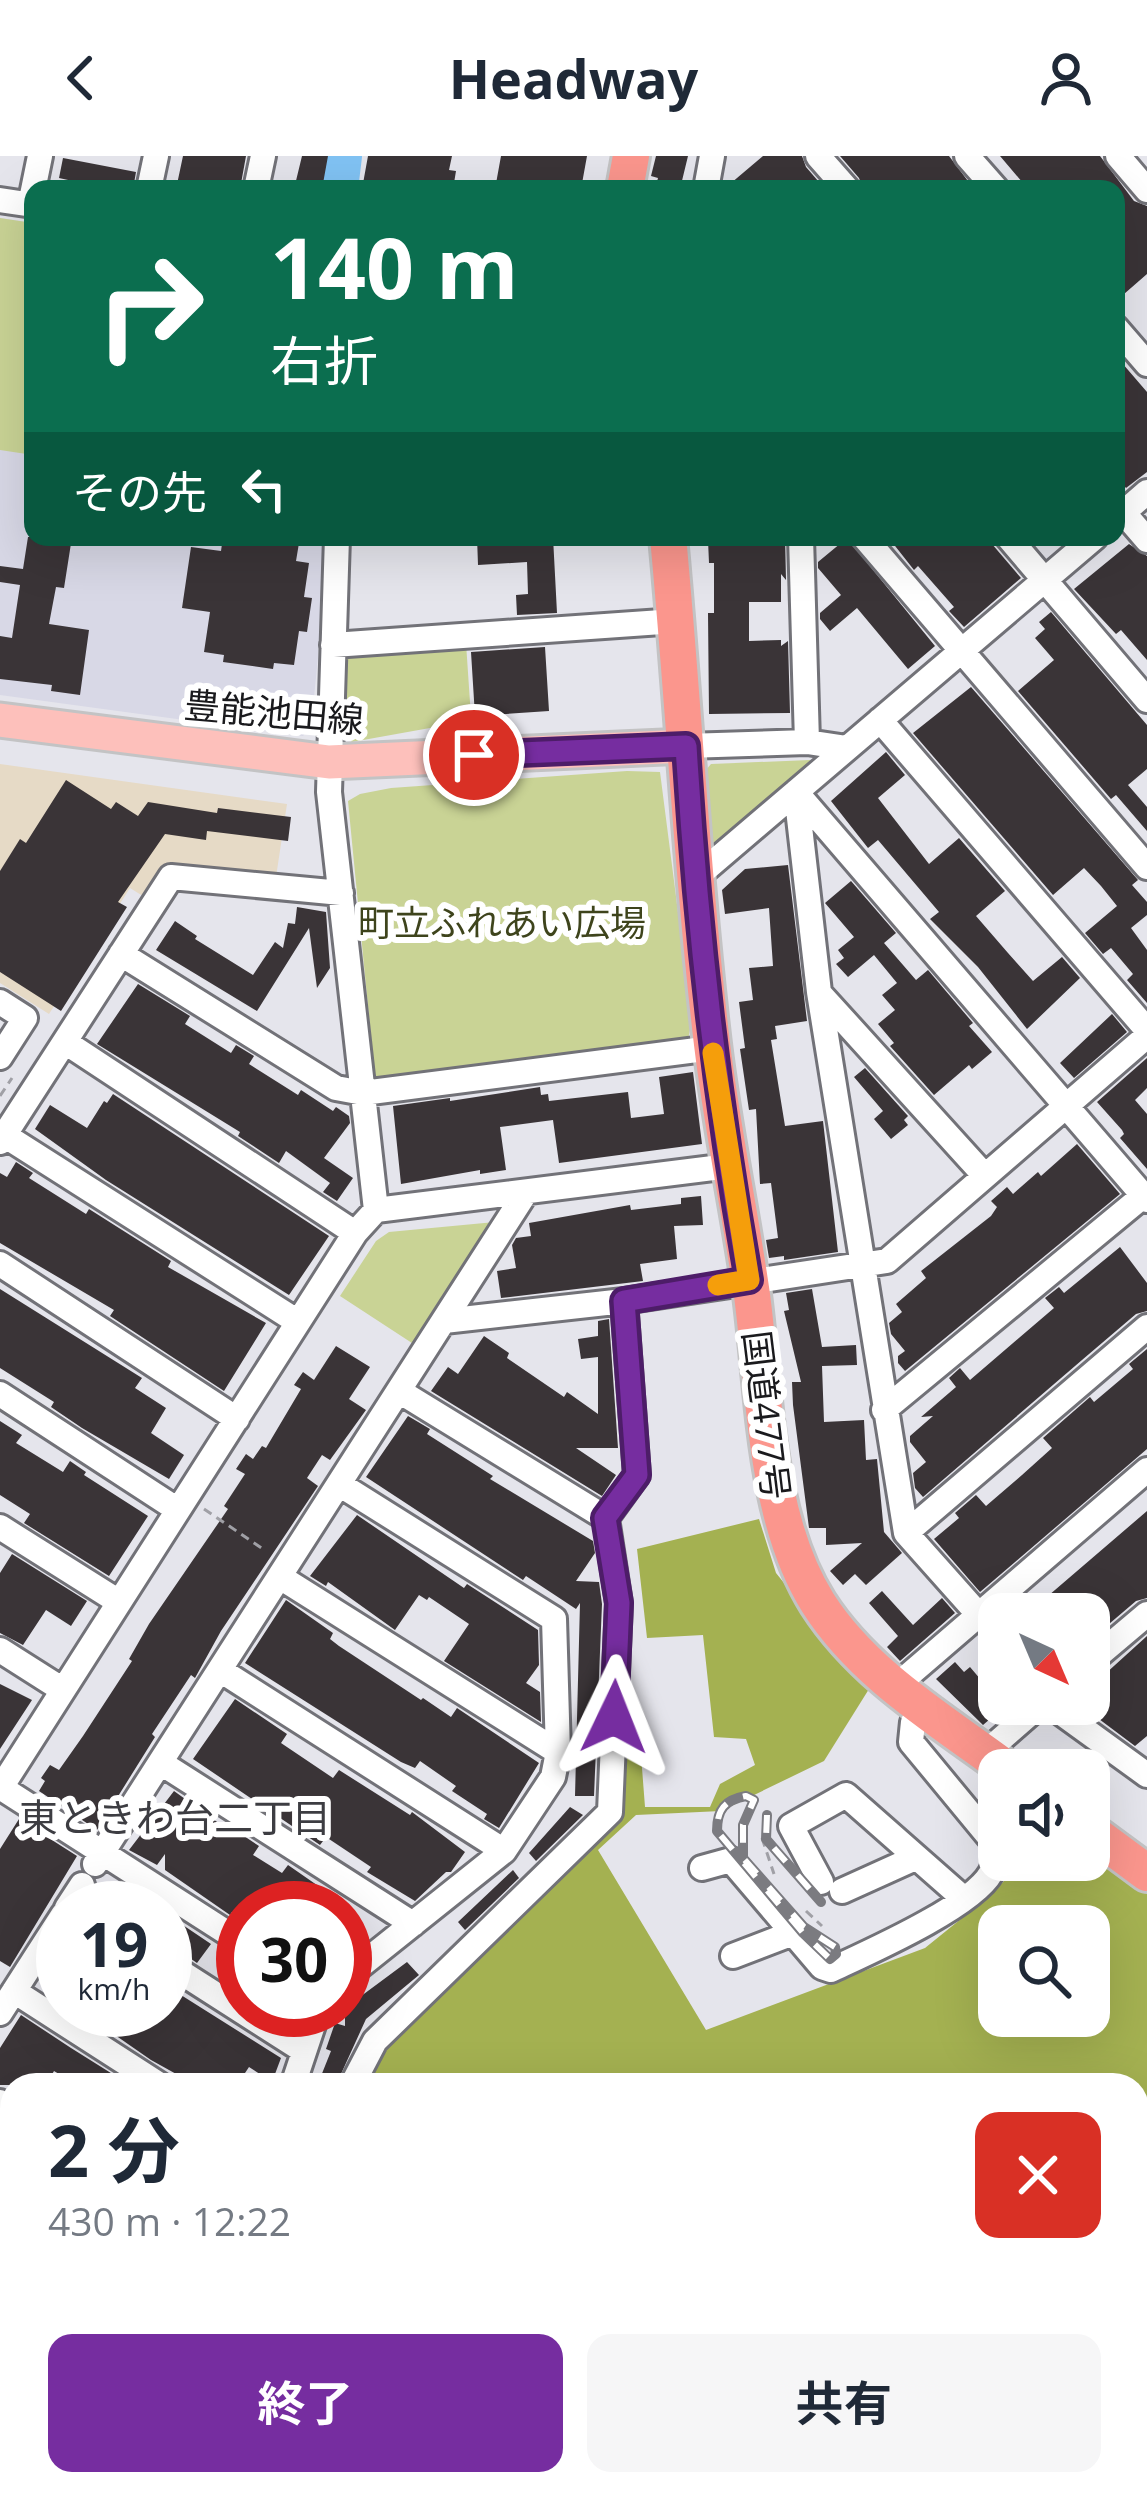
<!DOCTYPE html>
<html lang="ja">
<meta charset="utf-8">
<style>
:root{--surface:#fff;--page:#f6f6f7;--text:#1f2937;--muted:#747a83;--accent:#762da0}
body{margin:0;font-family:"Open Sans","Noto Sans JP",sans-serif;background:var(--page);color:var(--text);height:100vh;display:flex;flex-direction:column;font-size:45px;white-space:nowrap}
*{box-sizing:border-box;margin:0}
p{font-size:39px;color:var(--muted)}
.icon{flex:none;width:66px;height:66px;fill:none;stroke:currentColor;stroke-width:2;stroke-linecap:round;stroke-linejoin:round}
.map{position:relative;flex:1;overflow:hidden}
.side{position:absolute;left:0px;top:1917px;width:1149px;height:423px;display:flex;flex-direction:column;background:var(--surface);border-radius:36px 36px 0 0;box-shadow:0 12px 48px #0002}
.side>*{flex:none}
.banner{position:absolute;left:24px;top:24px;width:1101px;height:366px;border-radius:24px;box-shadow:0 12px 48px #0002;background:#0b6e4f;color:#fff;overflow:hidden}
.needle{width:78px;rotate:136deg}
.controls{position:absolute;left:978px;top:1437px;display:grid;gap:24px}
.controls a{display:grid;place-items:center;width:132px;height:132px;border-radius:24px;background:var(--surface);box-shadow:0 12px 48px #0002;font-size:60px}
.speed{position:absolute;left:36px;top:1725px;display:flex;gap:24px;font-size:60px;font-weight:700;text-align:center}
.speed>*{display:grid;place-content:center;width:156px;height:156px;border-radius:50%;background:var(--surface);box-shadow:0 12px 48px #0002;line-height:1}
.speed small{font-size:30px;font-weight:400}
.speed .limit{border:18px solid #d22;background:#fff;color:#111}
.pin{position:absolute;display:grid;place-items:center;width:102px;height:102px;color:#fff;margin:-51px;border:6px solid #fff;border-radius:50%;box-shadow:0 3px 12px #0007}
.me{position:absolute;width:132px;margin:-66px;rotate:2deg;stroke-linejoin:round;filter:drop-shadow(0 0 9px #0008)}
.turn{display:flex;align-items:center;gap:42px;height:252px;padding:0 48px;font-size:54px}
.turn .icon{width:156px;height:156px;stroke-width:2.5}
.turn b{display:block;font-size:84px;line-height:102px}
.then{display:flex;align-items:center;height:114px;padding:0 48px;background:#0003;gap:24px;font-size:45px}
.round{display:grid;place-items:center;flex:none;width:126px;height:126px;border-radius:24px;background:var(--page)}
.overview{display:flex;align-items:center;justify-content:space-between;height:204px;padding:0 48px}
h1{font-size:72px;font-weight:700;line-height:90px}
.action{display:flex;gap:24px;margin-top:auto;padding:24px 48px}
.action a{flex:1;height:138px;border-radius:24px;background:var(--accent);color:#fff;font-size:48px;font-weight:700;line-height:138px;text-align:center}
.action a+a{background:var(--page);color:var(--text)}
header{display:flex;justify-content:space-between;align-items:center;height:156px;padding:0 48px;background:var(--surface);font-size:54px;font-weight:700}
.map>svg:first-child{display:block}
.commercial{fill:#e6dac6}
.built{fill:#d8d8e6}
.green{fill:#c9d395}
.forest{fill:#a4b151;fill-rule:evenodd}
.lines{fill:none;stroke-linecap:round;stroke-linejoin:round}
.river{stroke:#81c3f4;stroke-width:36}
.building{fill:#3a3437}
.minor-casing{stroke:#727278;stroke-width:30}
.major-casing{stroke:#c3c3c4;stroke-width:39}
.highway-casing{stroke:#c3c3c4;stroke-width:42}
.path{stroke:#a0a0a6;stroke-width:3;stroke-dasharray:9 6;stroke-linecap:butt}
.minor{stroke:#fff;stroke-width:24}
.major{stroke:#fdc0bb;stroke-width:33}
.highway{stroke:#fb968d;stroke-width:36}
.rail-casing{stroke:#7b7b80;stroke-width:10}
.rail{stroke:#fff;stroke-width:6;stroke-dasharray:18;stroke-linecap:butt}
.route-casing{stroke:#4d1d68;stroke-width:30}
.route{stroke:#762da0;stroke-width:21}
.slow{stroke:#f59e0b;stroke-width:21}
.labels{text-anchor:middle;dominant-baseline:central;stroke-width:12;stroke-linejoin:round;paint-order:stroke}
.street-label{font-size:36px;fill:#1a1a1d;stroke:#fff}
.park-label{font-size:36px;fill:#3e441c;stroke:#fff}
.neighbourhood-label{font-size:39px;fill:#3d3d42;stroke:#fff}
</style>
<header><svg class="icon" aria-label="back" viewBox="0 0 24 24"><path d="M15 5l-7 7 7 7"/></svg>Headway<svg class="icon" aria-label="person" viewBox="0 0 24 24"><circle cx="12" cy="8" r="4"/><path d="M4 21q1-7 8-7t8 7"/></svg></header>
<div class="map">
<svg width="1147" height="2339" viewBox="0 0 1147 2339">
<rect width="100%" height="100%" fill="#e5e5ec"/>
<path class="commercial" d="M0,608L287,648L276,721L169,707L146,742L130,732L49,858L0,827Z"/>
<path class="built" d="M0,62L33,67V381H330L311,571L303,580L0,539Z"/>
<path class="green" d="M0,62L33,67V299L0,294Z
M466,487L472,576L441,570L352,586L340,575L344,502L355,493Z
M810,604L811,618L713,692L705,615L711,608Z
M627,615L660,616L692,865L688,883L381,926L375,922L348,645L360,638L391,632Z
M495,1066L415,1189L340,1140L376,1085L389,1076Z"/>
<path class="forest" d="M759,1363L776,1417L869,1533L824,1605L721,1655L636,1659L598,1694L706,1874L925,1792L993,1737L1023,1704H1089V1695L1147,1734V2339H191V2328H1137V1929H360L388,1881L622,1657L619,1550L637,1547L645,1651H710L720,1628L755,1609L746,1583L714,1581L703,1479L647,1482L637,1393ZM999,1770H1089V1860H999Z"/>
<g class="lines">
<path class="river" d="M340,33L344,0"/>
</g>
<path class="building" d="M183,0H246L240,33H176Z
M302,0H328L322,33H294Z
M368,0H452L449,14L456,15L453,33H362Z
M501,0H587L581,33H495Z
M656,0H688L680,33H655L658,22L651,20Z
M763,0H802L806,11L825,33H724Z
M840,0H949L974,33H863L859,22Z
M1000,0H1100L1134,45L1147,50V118L1116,145V33H1028Z
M63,2L136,16L133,33H109L59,22Z
M1116,200L1147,236V316L1126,332L1116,321Z
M28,381H72L64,432L56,431L49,468L89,474L80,539L51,535L52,529L0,523V480L12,482L20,429L0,426V410L23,413Z
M223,381L299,387L296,405L309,407L304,441L312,442L307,476L299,475L294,509L274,507L273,513L223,506L224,499L204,496L210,456L182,452L191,391L221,395Z
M477,381H553L557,457L517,459L516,439L528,438L527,406L478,409Z
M785,381L786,424L781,418V446H749V485L781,484V490L788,485L790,557L709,558L708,457H714V407H709L708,384Z
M888,381H986L1021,422L964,471L949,455L954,451L918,410L914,414Z
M847,382L935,490L908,513L857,452L830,475L820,463V457L841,439L818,412V406Z
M1129,388L1147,400V504L1121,474L1116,478L1074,433Z
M1051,456L1147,569V613L1128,629L1147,651V675L1116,639L1111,643L1018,535L1054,504L1035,482L1045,473L1039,466Z
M545,491L549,555L475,560L471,496Z
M971,531L1138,724L1132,729L1147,746V759L1131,772L1147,794V847L1127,824L1133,818L1111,792L1103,798L1085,777L1117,750L1101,730L1084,712L1053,739L913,577Z
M886,596L905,619L878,642L929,708L959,682L1005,735L976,760L1008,797L1033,825L1062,801L1080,822L1027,873L978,811L930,763L939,756L878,684L868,692L831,645Z
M66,624L111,653L116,646L138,660L148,646L217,657L218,652L291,661L288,685L207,675L206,684L165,678L118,746L127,751L61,855L0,816V715L20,683L26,687Z
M788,709L807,865L775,870L777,883L771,884L785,970L823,965L838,1096L784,1104V1100L769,1102L766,1084L778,1082L771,1027L760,1028L756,953L749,954L740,893L745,892L739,846L753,844L749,812L773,810L769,752L725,758L722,734L745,713Z
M851,725L896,777L884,787L916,824L928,814L973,867L969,870L992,896L972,913L969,909L934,939L890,890L894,887L878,868L895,854L882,839L897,827L874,799L848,821L836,808L844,802L838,794L854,781L825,747Z
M297,751L326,756L330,812L317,832L309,772L257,855L156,794L175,765L197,780L195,783L253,819L275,786L283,792L288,767L295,768Z
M138,828L190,860L185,868L231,897L236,889L254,900L249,908L298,939L301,934L333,955L336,951L349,960L350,967L324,1002L353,1022L337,1045L323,1036L330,1027L286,995L279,1007L238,980L240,976L97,888Z
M1112,858L1127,876L1074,922L1060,907Z
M1147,902V932L1135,944L1147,958V1013L1120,982L1124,978L1122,974L1097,946Z
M865,912L908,960L904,964L908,969L891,983L874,963L883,955L854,921Z
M693,916L702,988L559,1007L553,964L500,971L506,1014L480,1018V1014L401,1028L393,950L450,942V945L540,931L541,939L548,938L549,945L628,936L631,962L664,958L659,921Z
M113,938L329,1080L289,1139L106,1024L35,973L50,949L87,972L104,945L107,947Z
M1077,988L1120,1038L905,1215L898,1207V1200L905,1195L891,1178L889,1167L902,1156L896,1148L926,1122L921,1115L991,1060L997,1051L991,1045L1007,1031L1013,1038L1038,1016L1041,1020Z
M16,1006L33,1017L29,1022L86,1058L89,1053L171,1105L168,1111L266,1167L224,1235L110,1160L114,1154L0,1087V1017L7,1021Z
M701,1040L703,1069L674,1070L677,1103L640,1108L643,1125L501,1142L497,1115L516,1112L512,1089L516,1082L531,1080L529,1067L630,1049L631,1054L681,1048V1042Z
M1120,1091L1147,1127V1155L1136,1158L1082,1204L923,1341L915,1332L913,1317L926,1306L910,1286V1280L933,1260L921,1261L956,1231L949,1222L960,1212L970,1224L1054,1152L1045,1142L1059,1131L1064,1137Z
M0,1133L142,1222L135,1232L166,1252L151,1277L184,1299L169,1323L82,1272L51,1251L54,1246L0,1212Z
M812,1133L822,1191L856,1189L857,1209L822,1210L824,1266L864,1264L866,1304L877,1303L884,1376L902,1397L866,1429L855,1418L843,1429L830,1415L862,1387L826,1389V1372H809L793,1249L792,1226H801L784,1155L789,1154L786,1137Z
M609,1163L618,1292H576L616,1319L602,1340L431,1235L448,1211L458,1218L484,1180L509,1197L507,1202L564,1241L567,1236L598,1258V1201L581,1203L578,1183L598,1180V1165Z
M336,1190L370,1211L349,1243L366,1254L330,1304L322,1299L307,1322L318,1330L221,1475L195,1522L191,1519L152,1578L155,1581L97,1674L39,1635L45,1625L41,1622L50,1609L59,1614L83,1580L132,1505L129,1503L149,1468L228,1353L224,1350L245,1318L236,1313L246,1298L253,1303L262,1290L266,1292L301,1233L294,1229L303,1216L314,1224Z
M1147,1193V1293L980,1436L934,1383L959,1362L955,1357L976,1339L986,1350L1022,1319L1052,1292L1043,1282L1090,1241L1094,1246L1133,1213L1129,1208Z
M408,1260L430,1273L427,1278L493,1320L490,1323L593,1385L595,1397L576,1425L599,1426L602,1448L594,1640H575L580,1447L576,1453L526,1420L523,1424L366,1321Z
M0,1265L22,1279L16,1287L63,1316L70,1305L86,1316L84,1319L148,1360L109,1420L24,1367L30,1358L0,1339Z
M1147,1355V1442L1136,1445L1089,1485V1458H1027Z
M357,1359L464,1432L467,1428L538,1474L539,1509L526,1527L540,1536L541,1566L444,1505L469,1468L429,1441L427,1444L419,1439L395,1474L328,1426L326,1430L310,1420Z
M12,1398L87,1445L71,1470L46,1454L23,1489L0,1477V1417Z
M882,1435L913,1469L942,1442L955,1457L900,1505L887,1491L898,1480L869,1447Z
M286,1444L333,1477L330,1483L339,1490L421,1544L423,1542L451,1561L457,1552L539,1607L499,1672L484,1663L487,1658L452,1635L456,1630L420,1605L415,1612L401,1606L245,1507Z
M1147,1480V1580L1135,1590L1079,1548H1089V1537L1106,1522L1104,1519Z
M955,1506L964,1516L970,1511L1004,1551L983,1569L936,1523Z
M0,1528L32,1544L0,1593Z
M235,1543L287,1578L281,1587L333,1622L339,1614L410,1659L412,1656L465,1696L451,1716H446L415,1745L367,1716L371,1711L326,1681L320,1689L193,1603Z
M174,1635L238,1681L241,1678L259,1690L253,1699L282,1717L288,1709L350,1752H243V1763L232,1756L230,1759L165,1714V1698L157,1709L129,1694Z
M570,1651L583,1659L536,1705L529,1697Z
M19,1663L77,1700L10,1811L0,1805V1693Z
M513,1714L519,1722L465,1774L458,1766Z
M165,1757L211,1788L197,1807L165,1785Z
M407,1806L419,1819L366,1863L336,1929L319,1925L331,1895L326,1893L335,1867L345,1870V1852Z
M173,1834L281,1902L272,1926L249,1911L237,1929H196L151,1904L79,1854H134L153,1866L165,1854Z
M21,1859L71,1892L130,1929H77L54,1915L46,1929H0V1892Z"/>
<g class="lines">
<defs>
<path id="minor" d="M818,0L847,33
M967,0L996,33
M1118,0L1147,34
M149,33L156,0
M256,33L263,0
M706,33L712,0
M0,44L33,49
M30,49L40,0
M1116,172L1147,208
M1116,348L1147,384
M1116,363L1147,336
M337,381L329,636L376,1054
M801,381L807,586
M864,381L1147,711
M1008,381L1147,544
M333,489L676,465
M880,564L1147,874
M686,590L807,586L847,592
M796,636L819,836L906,1377L979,1459
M796,636L1147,1044
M694,723L1095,381
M121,798L336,932L363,937L712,892
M820,838L985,1020
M0,846L25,862L0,901
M65,886L355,1077
M4,979L298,1166
M0,986L171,721L341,737
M0,1108L237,1263
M444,1165L624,1145L887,1105L1147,880
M399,1235L606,1362L637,1319L624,1145
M0,1238L178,1354
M884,1254L1143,1040
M339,1328L554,1463L558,1596L553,1621L504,1695L345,1822
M0,1371L119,1446
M906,1377L1147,1171
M280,1421L558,1596
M0,1494L63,1534
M1089,1507L1147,1458
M220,1514L504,1695
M896,1530L1147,1314
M1049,1548L1147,1619
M985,1597L1041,1548
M161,1607L413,1768
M0,1631L243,1787
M0,1633L355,1077L376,1054L729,1010
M95,1708L526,1036
M702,1712L731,1704L822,1811L831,1814C867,1797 972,1751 991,1717C996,1709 996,1698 996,1689L911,1586L913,1566L923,1554
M821,1726L791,1670L846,1639L963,1742
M842,1735L915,1702
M67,1752L82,1729
M733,1800L793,1777
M165,1806L304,1895
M14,1835L160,1929
M0,1857L63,1759
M293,1929L318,1854
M352,1929L375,1885L610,1656L619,1447L606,1362
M0,1946L12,1953
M0,2077L12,2085
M0,2201L12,2209
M0,2323L25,2339
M791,2328L794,2339
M835,2328L841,2339
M124,2339V2328
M186,2339L187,2328
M652,2339L663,2328"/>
<path id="major" d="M0,564L329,606L686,590"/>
<path id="highway" d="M625,33L631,0
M668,381C684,550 692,719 712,888C722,972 740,1055 752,1139C765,1238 764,1361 818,1447C864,1519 941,1564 1008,1614
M1089,1674L1147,1717"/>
</defs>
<use href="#minor" class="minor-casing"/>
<use href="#major" class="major-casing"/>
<use href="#highway" class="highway-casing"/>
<path class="path" d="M0,940L12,922
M204,1353L266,1395
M762,1682L774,1718
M806,1755L822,1770"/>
<use href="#minor" class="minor"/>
<use href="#major" class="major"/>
<use href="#highway" class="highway"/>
<defs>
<path id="rail" d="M746,1640L754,1644L743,1669V1702L804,1771L835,1791L836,1798L830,1803L803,1777L717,1675C717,1653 725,1644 746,1640Z
M767,1659L766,1683L821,1746"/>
</defs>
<use href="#rail" class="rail-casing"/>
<use href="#rail" class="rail"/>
</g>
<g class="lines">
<defs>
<path id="route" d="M474,599L686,590C697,770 717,947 749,1124L624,1145L637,1319L605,1362L619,1447L614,1561"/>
</defs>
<use href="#route" class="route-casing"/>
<use href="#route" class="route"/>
<path class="slow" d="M713,897L749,1124L718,1129"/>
</g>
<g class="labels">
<g class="street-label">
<text transform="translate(274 556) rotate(5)">豊能池田線</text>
<text transform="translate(767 1259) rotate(83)">国道477号</text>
</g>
<g class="park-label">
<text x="502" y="766">町立ふれあい広場</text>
</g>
<g class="neighbourhood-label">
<text x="175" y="1660">東ときわ台二丁目</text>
</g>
</g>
</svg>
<div class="controls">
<a><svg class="needle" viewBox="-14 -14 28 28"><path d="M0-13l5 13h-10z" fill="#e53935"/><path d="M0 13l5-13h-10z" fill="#747a83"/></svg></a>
<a><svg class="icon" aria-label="sound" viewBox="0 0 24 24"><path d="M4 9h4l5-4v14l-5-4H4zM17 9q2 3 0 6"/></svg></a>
<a><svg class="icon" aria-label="search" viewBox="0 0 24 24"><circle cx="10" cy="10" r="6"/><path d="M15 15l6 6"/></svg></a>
</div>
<div class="speed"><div>19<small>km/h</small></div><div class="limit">30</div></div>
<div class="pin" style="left:474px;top:599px;background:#d93025"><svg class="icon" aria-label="arrive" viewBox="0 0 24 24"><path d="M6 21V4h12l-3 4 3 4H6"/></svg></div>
<svg class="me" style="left:614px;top:1561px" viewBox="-20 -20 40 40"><path d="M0-17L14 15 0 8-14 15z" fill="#762da0" stroke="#fff" stroke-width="4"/></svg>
<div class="banner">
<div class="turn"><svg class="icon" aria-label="right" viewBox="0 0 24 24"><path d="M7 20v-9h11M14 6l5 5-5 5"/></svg><div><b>140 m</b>右折</div></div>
<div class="then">その先<svg class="icon" aria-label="left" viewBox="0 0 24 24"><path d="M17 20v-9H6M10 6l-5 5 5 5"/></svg></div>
</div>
<section class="side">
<div class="overview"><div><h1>2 分</h1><p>430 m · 12:22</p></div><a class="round" style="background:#d93025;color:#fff"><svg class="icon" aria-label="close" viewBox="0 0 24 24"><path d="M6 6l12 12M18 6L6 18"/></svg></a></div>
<div class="action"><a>終了</a><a>共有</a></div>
</section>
</div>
